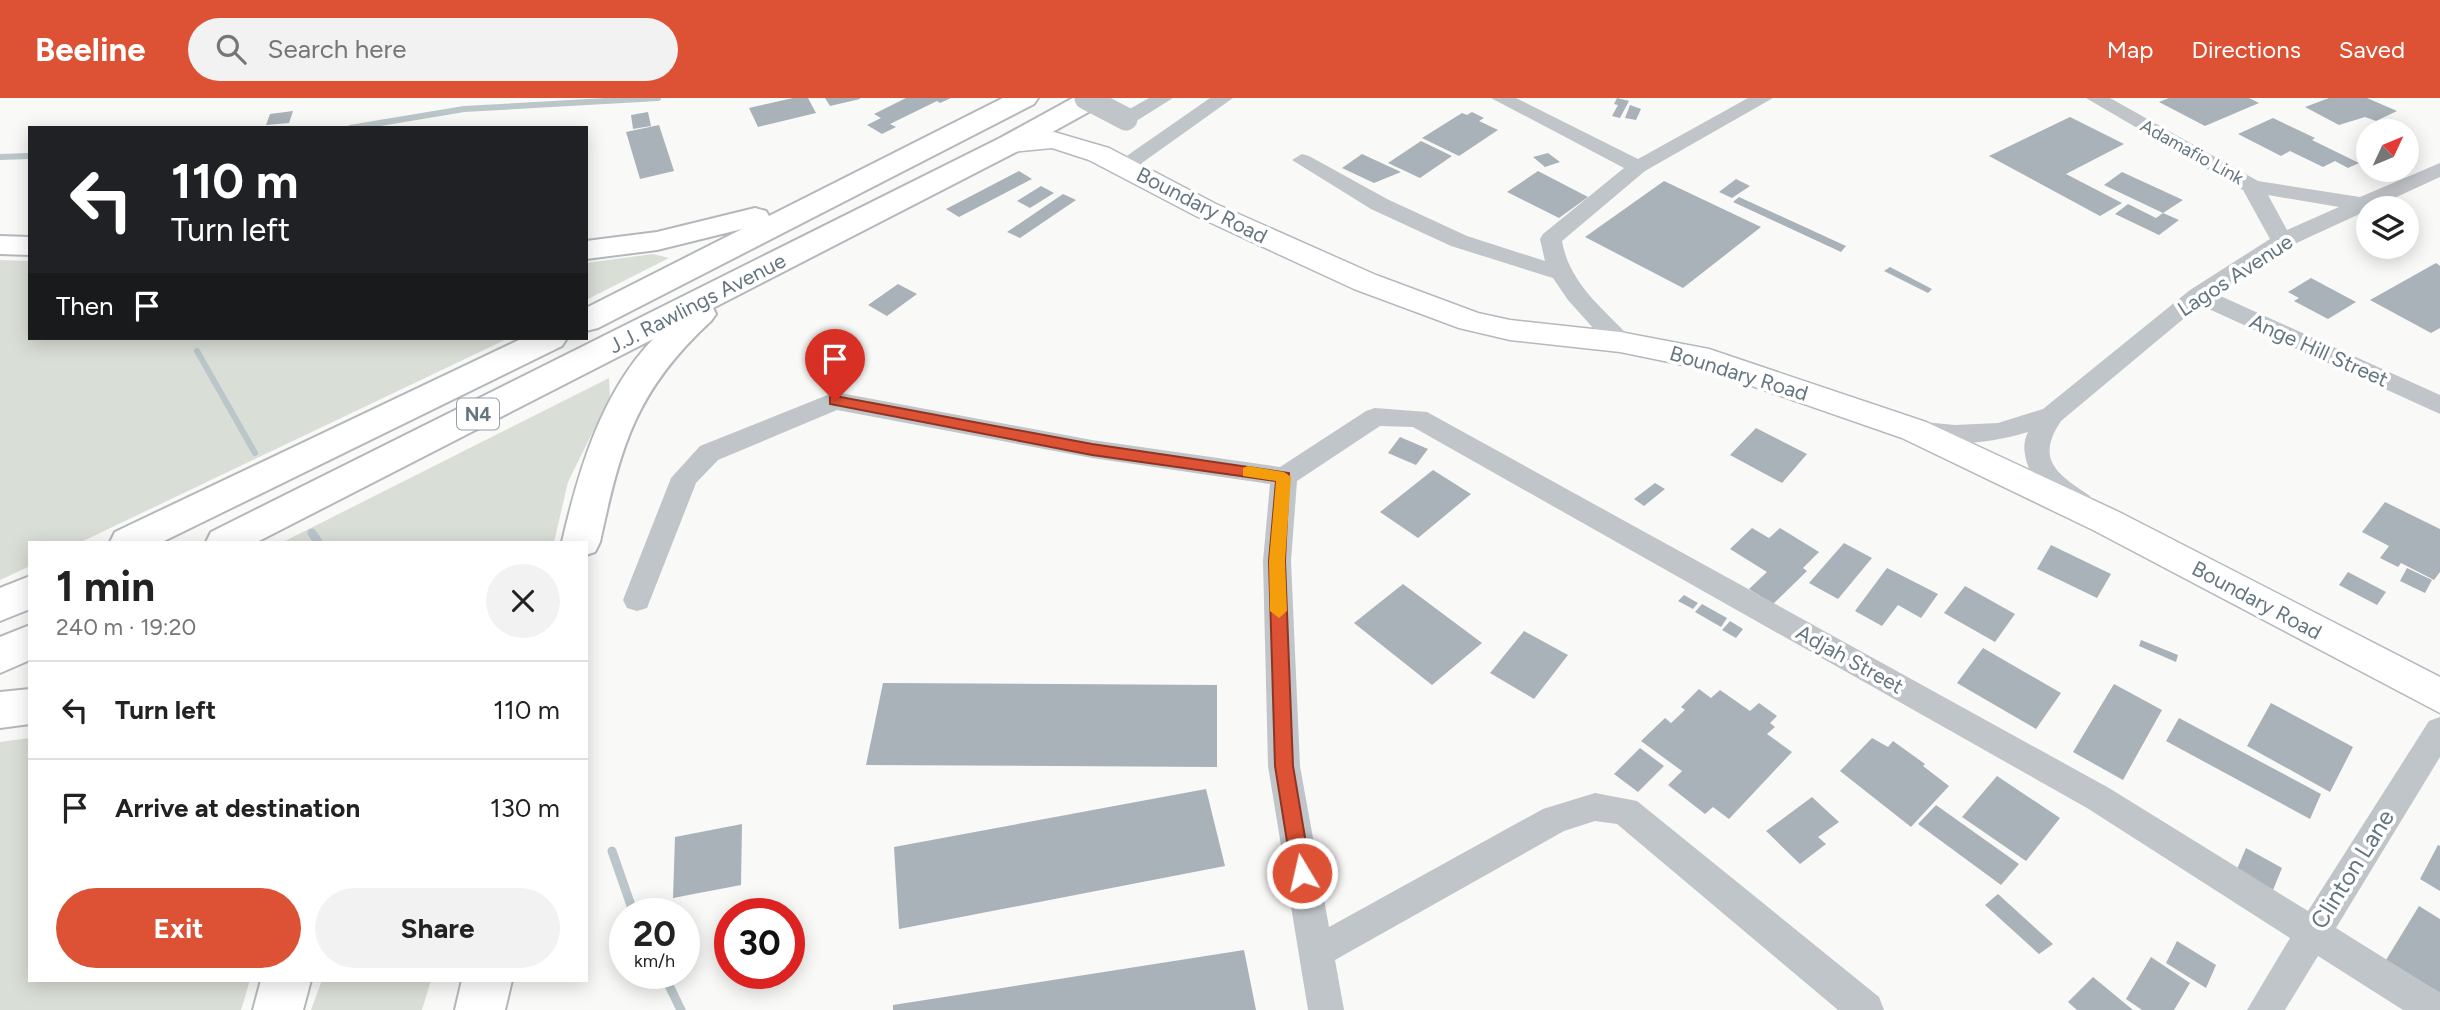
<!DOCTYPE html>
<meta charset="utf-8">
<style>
:root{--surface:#fff;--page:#f2f2f2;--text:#222;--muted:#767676;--line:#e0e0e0;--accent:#dd5134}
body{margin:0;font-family:Figtree,sans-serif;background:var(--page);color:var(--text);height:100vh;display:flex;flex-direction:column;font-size:26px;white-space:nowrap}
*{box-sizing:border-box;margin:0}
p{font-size:23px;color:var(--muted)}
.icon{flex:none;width:38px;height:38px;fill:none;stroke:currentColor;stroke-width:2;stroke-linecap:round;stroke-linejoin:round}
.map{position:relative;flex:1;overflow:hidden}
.panel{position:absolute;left:28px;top:443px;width:560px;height:441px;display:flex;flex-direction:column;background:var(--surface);border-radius:0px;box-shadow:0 4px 18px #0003}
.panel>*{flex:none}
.top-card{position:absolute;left:28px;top:28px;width:560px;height:214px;border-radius:0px;box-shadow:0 4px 18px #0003;background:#202124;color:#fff;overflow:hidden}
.needle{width:46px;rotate:46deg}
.buttons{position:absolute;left:2356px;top:21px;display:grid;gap:14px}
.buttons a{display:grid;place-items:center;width:63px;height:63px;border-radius:50%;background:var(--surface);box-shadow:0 4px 18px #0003;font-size:35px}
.speed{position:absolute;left:609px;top:800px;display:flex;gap:14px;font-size:35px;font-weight:700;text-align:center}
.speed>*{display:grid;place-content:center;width:91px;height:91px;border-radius:50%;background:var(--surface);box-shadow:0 4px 18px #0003;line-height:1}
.speed small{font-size:18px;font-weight:400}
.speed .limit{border:10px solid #d22;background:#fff;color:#111}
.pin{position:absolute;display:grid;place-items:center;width:60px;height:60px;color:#fff;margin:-72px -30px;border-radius:50% 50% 50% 0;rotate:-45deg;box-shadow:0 0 7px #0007}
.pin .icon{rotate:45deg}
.me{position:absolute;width:77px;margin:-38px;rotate:351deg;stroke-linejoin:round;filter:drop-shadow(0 0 5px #0008)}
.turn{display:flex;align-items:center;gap:24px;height:147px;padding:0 28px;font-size:32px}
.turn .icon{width:91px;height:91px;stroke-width:2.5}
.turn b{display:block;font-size:49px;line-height:60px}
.then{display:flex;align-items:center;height:66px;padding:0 28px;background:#0003;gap:14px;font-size:26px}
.round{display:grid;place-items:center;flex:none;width:74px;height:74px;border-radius:37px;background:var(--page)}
.head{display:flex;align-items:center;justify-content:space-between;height:119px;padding:0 28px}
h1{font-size:42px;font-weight:700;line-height:52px}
.cta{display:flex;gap:14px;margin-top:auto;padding:14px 28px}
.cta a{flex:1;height:80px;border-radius:42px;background:var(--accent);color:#fff;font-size:28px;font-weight:700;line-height:80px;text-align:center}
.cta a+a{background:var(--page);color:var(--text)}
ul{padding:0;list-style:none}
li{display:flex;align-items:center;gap:21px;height:98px;padding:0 28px;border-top:2px solid var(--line)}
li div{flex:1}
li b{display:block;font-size:26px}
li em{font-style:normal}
header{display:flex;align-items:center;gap:42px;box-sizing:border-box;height:98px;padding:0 35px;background:var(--accent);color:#fff}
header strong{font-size:33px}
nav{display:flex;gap:38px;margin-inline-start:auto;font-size:24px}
.search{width:490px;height:63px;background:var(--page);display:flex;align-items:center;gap:18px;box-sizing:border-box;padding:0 24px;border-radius:38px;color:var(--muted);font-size:26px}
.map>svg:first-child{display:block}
.green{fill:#d9ded6}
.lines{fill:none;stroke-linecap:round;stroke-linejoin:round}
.stream-far1{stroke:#bac6ca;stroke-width:6}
.stream{stroke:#bac6ca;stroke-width:9}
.building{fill:#a9b2b8}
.major-casing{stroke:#b4b9bd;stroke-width:3}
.highway-casing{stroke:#b4b8bc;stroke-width:4}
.minor{fill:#c0c5c9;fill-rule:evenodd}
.major{fill:#fff;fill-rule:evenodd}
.highway{fill:#fff;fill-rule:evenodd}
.minor-bridge{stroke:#c0c5c9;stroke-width:23}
.route{fill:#dd5134;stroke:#903522;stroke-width:2}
.slow{fill:#f59e0b}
.labels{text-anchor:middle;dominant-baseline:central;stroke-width:7;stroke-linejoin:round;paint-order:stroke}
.far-street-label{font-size:18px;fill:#657681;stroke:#fff}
.shield{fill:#fff;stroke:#939fa7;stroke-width:2}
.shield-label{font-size:19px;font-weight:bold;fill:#657681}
.street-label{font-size:21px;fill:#657681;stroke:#fff}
.near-street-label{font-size:24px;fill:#657681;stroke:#fff}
</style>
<header>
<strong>Beeline</strong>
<div class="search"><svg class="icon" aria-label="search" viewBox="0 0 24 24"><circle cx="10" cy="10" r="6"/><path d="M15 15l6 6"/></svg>Search here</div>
<nav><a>Map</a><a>Directions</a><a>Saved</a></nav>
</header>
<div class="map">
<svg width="2440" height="912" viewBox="0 0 2440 912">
<rect width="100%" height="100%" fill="#f9f9f7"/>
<path class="green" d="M653,156L669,160L586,202V165Z
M0,162L30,163V240H509L81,444H30V468L0,482Z
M609,280L610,299L568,384L554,444H283Z
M30,640V882H250L241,912H0V644Z
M322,882H431L422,912H311Z"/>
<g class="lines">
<path class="stream-far1" d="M350,30L464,11L658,0
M0,59L30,58
M197,253L255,355"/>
<path class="stream" d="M312,435L318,444
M612,753L634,816
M663,875L681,912"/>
</g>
<path class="building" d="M793,0H808L816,15L758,29L749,10Z
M825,0H860V1L830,8Z
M906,0H951L940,5L937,3L890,26L896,29L882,36L867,27L881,20L874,16Z
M1617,0L1629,3L1620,20L1612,18L1618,7L1614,6Z
M2169,0H2249L2259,5L2205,28L2159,4Z
M2329,0H2367L2397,13L2376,23L2365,19L2339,27L2305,9Z
M1630,7L1641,11L1636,22L1625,20Z
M293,13L289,25L266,27L270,16Z
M648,14L651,28L633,31L631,17Z
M1472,14L1484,20L1479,23L1498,32L1459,58L1422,40L1462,15L1467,17Z
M2070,19L2124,46L2066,76L2122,105L2100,118L1989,58Z
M2273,20L2315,40L2312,42L2359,65L2348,70L2335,63L2323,69L2290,53L2281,58L2238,36Z
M659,27L674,73L640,81L626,34Z
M1421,43L1452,58L1420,80L1388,65Z
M1548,55L1560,64L1545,69L1533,59Z
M1362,56L1401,74L1374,85L1342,70Z
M1019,73L1032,81L959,119L946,111Z
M1538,73L1588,99L1559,120L1507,94Z
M2122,74L2183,102L2163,115L2104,87Z
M1736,81L1750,88L1732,100L1719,94Z
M1664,83L1761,129L1683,190L1585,139Z
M1041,88L1054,95L1030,110L1017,103Z
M1063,96L1076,102L1020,140L1007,134Z
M1739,99L1846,148L1841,154L1733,104Z
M2128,106L2156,120L2163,115L2179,122L2159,137L2115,116Z
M2436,165L2440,168V230L2431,235L2370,202Z
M1890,169L1932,191L1928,195L1884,173Z
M2311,180L2356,204L2328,221L2294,203L2299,200L2288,194Z
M898,186L917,196L887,218L868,207Z
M1756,330L1807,356L1782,385L1730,357Z
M1400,339L1428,351L1416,367L1388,355Z
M1433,372L1471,396L1418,440L1380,414Z
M1655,385L1665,391L1644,408L1634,401Z
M2385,404L2440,431V474L2434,482L2401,465L2398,469L2380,460L2389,448L2362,434Z
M1752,430L1769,440L1780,430L1819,454L1803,470L1807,473L1773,506L1749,491L1767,474L1730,451Z
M1844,445L1872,460L1838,501L1809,485Z
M2051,447L2111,476L2097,500L2037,471Z
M1887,470L1938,496L1921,520L1898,507L1882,528L1855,513Z
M2407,470L2432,482L2425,495L2400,483Z
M2348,474L2386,494L2377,507L2339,487Z
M1403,486L1482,545L1432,587L1354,525Z
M1965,488L2015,516L1995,544L1944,515Z
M1684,497L1698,505L1693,511L1678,503Z
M1702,506L1727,520L1721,529L1695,514Z
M1730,523L1743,531L1736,540L1722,532Z
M1524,533L1568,557L1534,601L1490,575Z
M2141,542L2178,557L2176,564L2139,548Z
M1983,550L2061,595L2036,631L1957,585Z
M883,585L1217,587V669L866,667Z
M2114,586L2162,612L2123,682L2073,654Z
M1699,591L1711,600L1720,592L1750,613L1759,605L1777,618L1770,625L1775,629L1767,636L1792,654L1729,721L1713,709L1705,716L1668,687L1682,673L1641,643L1665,620L1671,625L1685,612L1681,609Z
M2271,605L2353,649L2330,694L2247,648Z
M2179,620L2321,696L2310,721L2166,643Z
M1872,640L1888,649L1893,643L1925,666L1923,668L1949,688L1911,729L1840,673Z
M1640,650L1664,668L1638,694L1614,676Z
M1997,678L2060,720L2026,763L1962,719Z
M1206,691L1225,768L899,831L894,749Z
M1812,699L1839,724L1818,739L1826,746L1800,766L1766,733Z
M1936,707L2019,766L2001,787L1918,726Z
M742,726L741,787L673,800L675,739Z
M2438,747L2440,748V793L2420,781Z
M2246,750L2282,770L2273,792L2237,771Z
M1998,796L2053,846L2039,856L1985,807Z
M2419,808L2440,821V895L2386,862Z
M2177,843L2216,867L2206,890L2166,865Z
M1244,852L1256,912H893V907Z
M2151,859L2190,885L2174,912H2142L2126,901Z
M2093,879L2133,912H2077L2068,904Z"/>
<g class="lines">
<defs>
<path id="major" d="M1054,34L1109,50L1216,106L1376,177L1478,215L1510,222L1620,234L1709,251L1926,324L2119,414L2440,579V615L2093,432L1902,340L1703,271L1620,254L1510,242L1459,230L1354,191L1196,118L1089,62L1052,50L1010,54L1000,52L996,46L1000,40Z"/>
<path id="highway" d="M1003,0H1038L1034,6L598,230L586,233V210L742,131L657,152L586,161V143L657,134L755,110L766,113L769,118Z
M1073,0H1107L1103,6L1020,52L713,210L716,216L711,223C636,292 621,347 600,444L595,454L586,457V444H562C579,371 601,296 653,241L257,444H206L211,434L1000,40Z
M0,138L30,139V157L0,156Z
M523,240H567L562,248L162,444H110L115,434Z
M30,478V511L0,523V490Z
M30,527V562L0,575V539Z
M30,591V626L0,630V594Z
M261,882H311L303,912H253Z
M462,882H512L505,912H455Z"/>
</defs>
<use href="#major" class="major-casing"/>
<use href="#highway" class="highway-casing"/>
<path class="minor" d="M1149,0H1173L1133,25H1119L1116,21L1119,17Z
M1210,0H1233L1132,72H1118L1115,68L1118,64Z
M1491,0H1516L1638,61L1748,0H1773L1645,73L1562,143C1569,184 1601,209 1629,238L1632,244L1629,250H1611L1568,202L1553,180L1451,148L1371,111L1292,62L1302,56L1309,58L1387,101L1467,138L1545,163L1540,141L1543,136L1624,70Z
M2086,0H2110L2258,83L2360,99L2440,65V79L2290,148L2216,196L2440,297V316L2200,207L2061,323C2035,362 2057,376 2090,398L2094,405L2090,412C2057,422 2011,366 2028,334C1989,346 1944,350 1905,338L1901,332L1905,326L1914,323L1955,327L1998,325L2043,311L2190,192L2270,141L2243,92ZM2268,97L2339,109L2287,132Z
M835,294L1092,342L1280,369L1366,313L1375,310L1427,314L2109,690L2308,813L2429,623L2440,619V659L2336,830L2440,895V912H2403L2318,858L2285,912H2247L2290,840L2087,710L1413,329L1380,328L1297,383L1291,463L1300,668L1329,829L1543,711L1595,695L1637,703L1879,899L1884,912H1838L1617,726L1595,723L1564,733L1335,862L1344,912H1308L1268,668L1263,463L1270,386L1092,360L837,312L718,362L696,385L647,510L637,513L627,510L623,502L671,380L700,348Z"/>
<use href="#major" class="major"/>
<use href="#highway" class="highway"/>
<path class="minor-bridge" d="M1086,0L1126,21"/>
</g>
<path class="route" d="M835,298L1092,346L1289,375L1285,463L1293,668L1311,775L1308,781L1302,784L1295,781L1292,775L1275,668L1269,463L1276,383L1092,357L830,306V299Z"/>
<path class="slow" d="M1248,368L1284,374L1291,379L1285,463L1287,513L1279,520L1270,513L1269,463L1276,383L1243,378V370Z"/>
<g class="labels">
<g class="far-street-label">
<text transform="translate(2192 54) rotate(29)">Adamafio Link</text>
</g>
<rect class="shield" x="457" y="300.5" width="42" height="31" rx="5"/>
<g class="shield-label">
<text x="478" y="316">N4</text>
</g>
<g class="street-label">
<text transform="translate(1202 107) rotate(27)">Boundary Road</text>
<text transform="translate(2235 177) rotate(-33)">Lagos Avenue</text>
<text transform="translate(697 205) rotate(-27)">J.J. Rawlings Avenue</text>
<text transform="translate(2319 252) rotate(24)">Ange Hill Street</text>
<text transform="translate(1739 275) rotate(17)">Boundary Road</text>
<text transform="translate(2257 502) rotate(28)">Boundary Road</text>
<text transform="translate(1850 561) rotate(29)">Adjah Street</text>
</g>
<g class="near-street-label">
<text transform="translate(2352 771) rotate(-58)">Clinton Lane</text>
</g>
</g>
</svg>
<div class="buttons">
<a><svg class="needle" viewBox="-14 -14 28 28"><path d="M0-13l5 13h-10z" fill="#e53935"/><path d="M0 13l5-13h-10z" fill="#767676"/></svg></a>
<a><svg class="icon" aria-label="layers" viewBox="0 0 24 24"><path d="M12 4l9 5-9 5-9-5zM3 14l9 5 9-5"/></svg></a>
</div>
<div class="speed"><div>20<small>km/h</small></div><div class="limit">30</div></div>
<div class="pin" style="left:835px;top:303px;background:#d93025"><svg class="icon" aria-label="arrive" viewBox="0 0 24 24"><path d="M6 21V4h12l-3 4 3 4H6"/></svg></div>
<svg class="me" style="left:1302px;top:775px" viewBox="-20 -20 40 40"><circle r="17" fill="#dd5134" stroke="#fff" stroke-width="3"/><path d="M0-11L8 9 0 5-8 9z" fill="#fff"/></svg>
<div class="top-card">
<div class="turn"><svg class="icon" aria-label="left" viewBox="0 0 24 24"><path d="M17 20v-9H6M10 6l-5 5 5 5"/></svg><div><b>110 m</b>Turn left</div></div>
<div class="then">Then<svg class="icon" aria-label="arrive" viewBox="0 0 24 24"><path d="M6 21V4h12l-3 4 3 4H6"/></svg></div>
</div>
<section class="panel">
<div class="head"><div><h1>1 min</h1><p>240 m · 19:20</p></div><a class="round"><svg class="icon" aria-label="close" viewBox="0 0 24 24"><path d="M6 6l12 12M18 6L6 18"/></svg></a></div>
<ul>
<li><svg class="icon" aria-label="left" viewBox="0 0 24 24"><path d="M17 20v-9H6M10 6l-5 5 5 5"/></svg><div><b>Turn left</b></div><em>110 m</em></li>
<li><svg class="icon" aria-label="arrive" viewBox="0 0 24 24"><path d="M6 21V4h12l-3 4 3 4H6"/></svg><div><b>Arrive at destination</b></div><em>130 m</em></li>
</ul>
<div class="cta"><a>Exit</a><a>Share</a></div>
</section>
</div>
